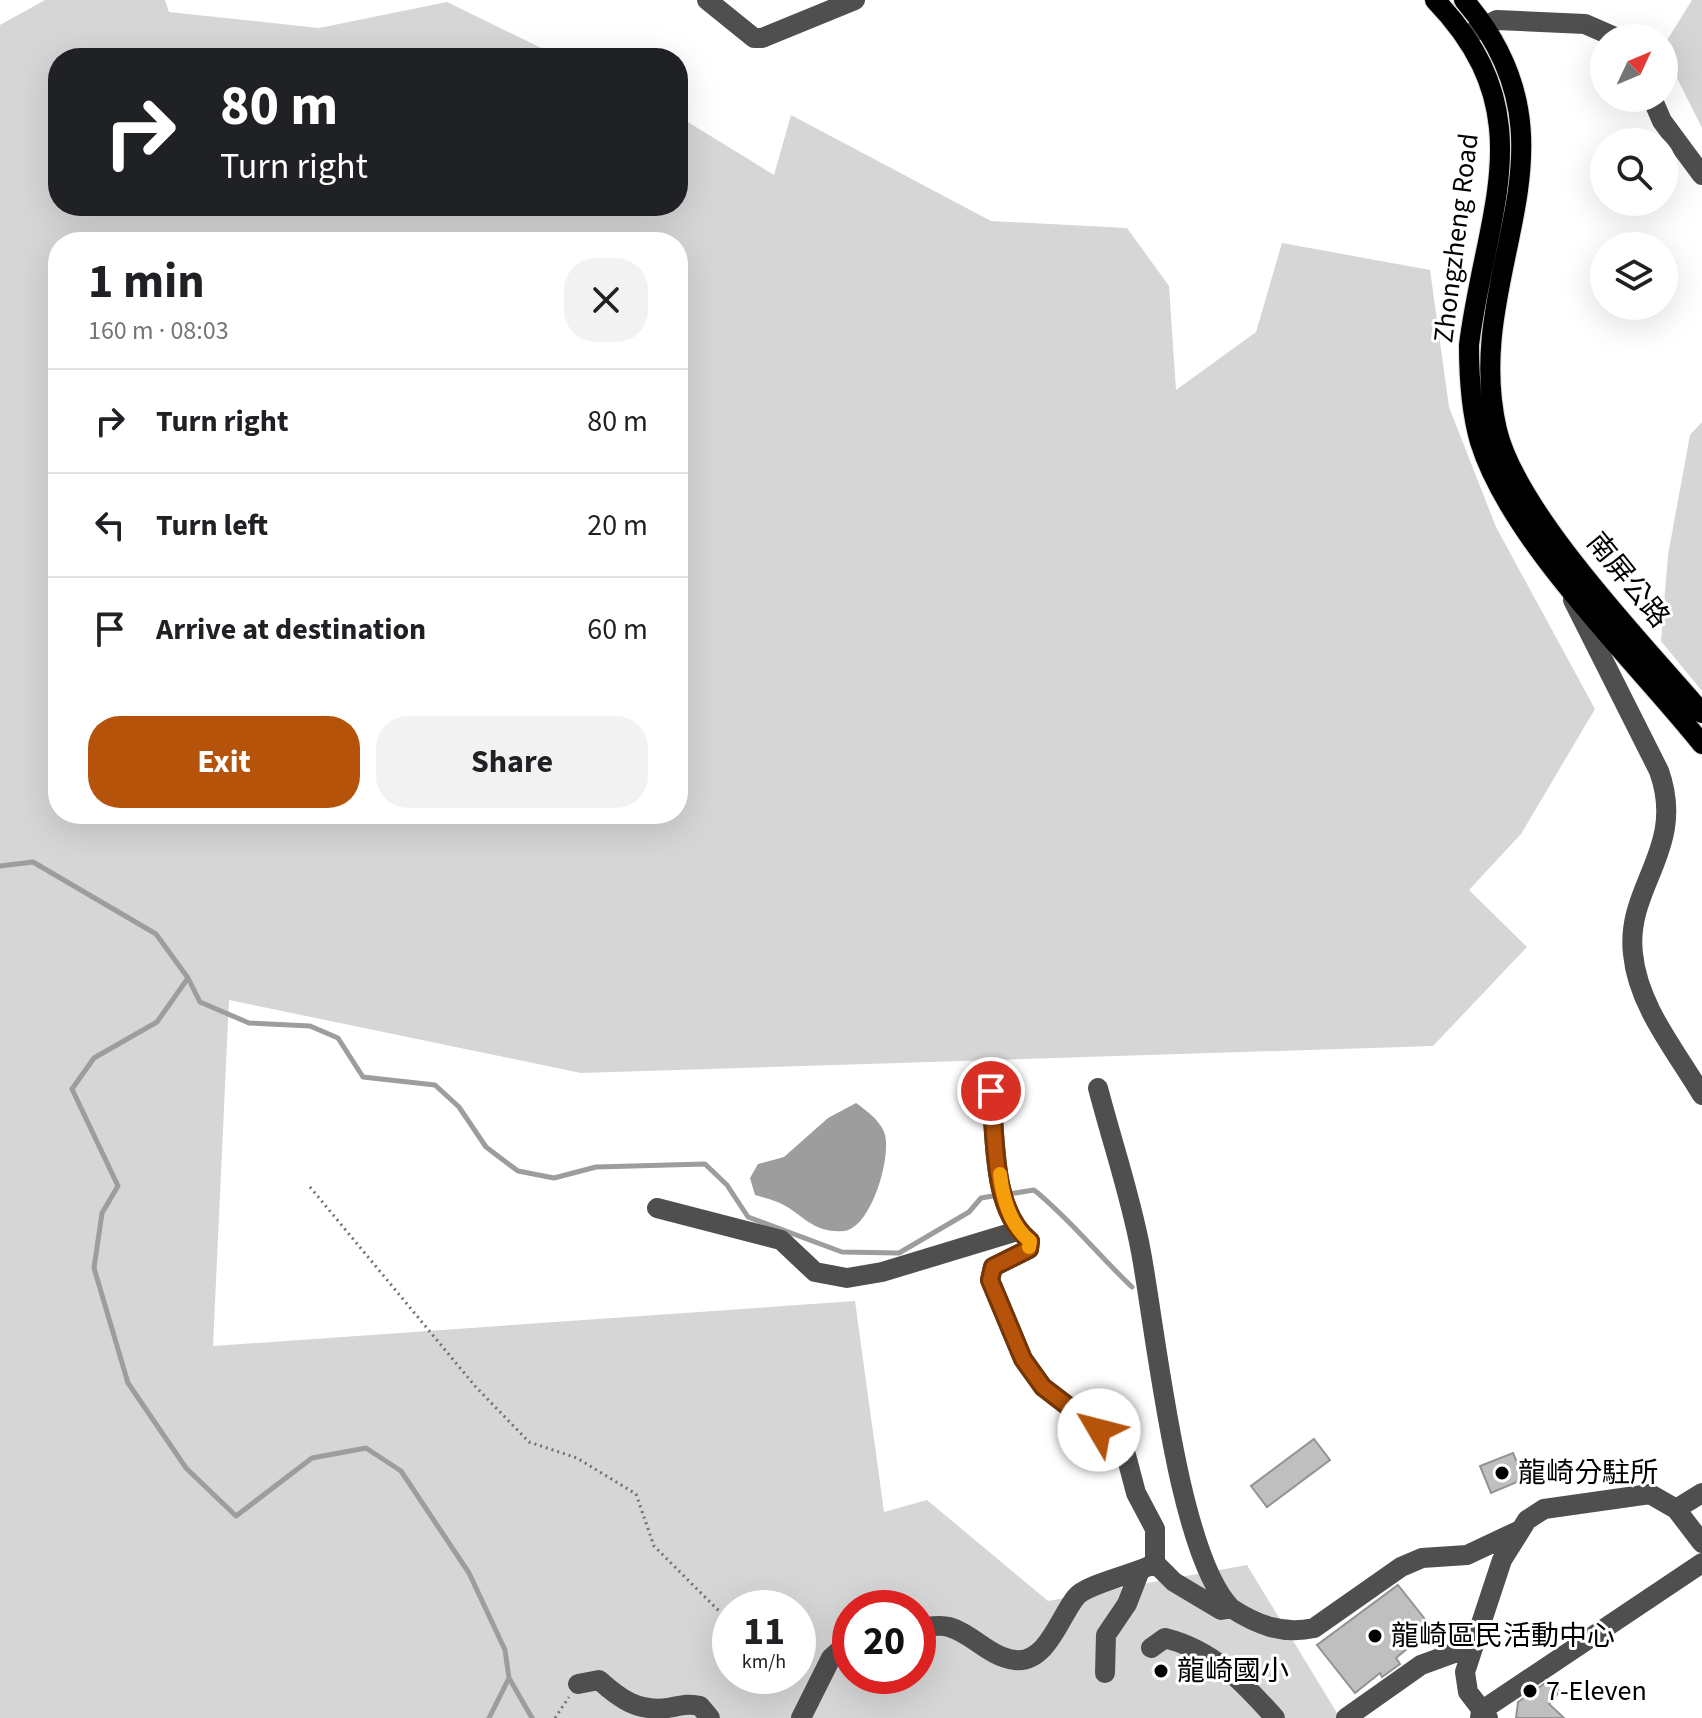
<!DOCTYPE html>
<meta charset="utf-8">
<style>
:root{--surface:#fff;--page:#f2f2f2;--text:#202124;--muted:#757577;--line:#e0e0e0;--accent:#b45309}
body{margin:0;font-family:"Source Sans 3","Noto Sans TC",sans-serif;background:var(--page);color:var(--text);height:100vh;display:flex;flex-direction:column;font-size:30px;white-space:nowrap}
*{box-sizing:border-box;margin:0}
p{font-size:26px;color:var(--muted)}
.icon{flex:none;width:44px;height:44px;fill:none;stroke:currentColor;stroke-width:2;stroke-linecap:round;stroke-linejoin:round}
.map{position:relative;flex:1;overflow:hidden}
.side{position:absolute;left:48px;top:232px;width:640px;height:592px;display:flex;flex-direction:column;background:var(--surface);border-radius:32px;box-shadow:0 8px 32px #0002}
.side>*{flex:none}
.banner{position:absolute;left:48px;top:48px;width:640px;height:168px;border-radius:32px;box-shadow:0 8px 32px #0002;background:#202124;color:#fff;overflow:hidden}
.needle{width:52px;rotate:46deg}
.buttons{position:absolute;left:1590px;top:24px;display:grid;gap:16px}
.buttons a{display:grid;place-items:center;width:88px;height:88px;border-radius:50%;background:var(--surface);box-shadow:0 8px 32px #0002;font-size:40px}
.speed{position:absolute;left:712px;top:1590px;display:flex;gap:16px;font-size:40px;font-weight:700;text-align:center}
.speed>*{display:grid;place-content:center;width:104px;height:104px;border-radius:50%;background:var(--surface);box-shadow:0 8px 32px #0002;line-height:1}
.speed small{font-size:20px;font-weight:400}
.speed .limit{border:12px solid #d22;background:#fff;color:#111}
.pin{position:absolute;display:grid;place-items:center;width:68px;height:68px;color:#fff;margin:-34px;border:4px solid #fff;border-radius:50%;box-shadow:0 2px 8px #0007}
.me{position:absolute;width:88px;margin:-44px;rotate:307deg;stroke-linejoin:round;filter:drop-shadow(0 0 6px #0008)}
.turn{display:flex;align-items:center;gap:28px;height:168px;padding:0 40px;font-size:36px}
.turn .icon{width:104px;height:104px;stroke-width:2.5}
.turn b{display:block;font-size:56px;line-height:68px}
.round{display:grid;place-items:center;flex:none;width:84px;height:84px;border-radius:32px;background:var(--page)}
.summary{display:flex;align-items:center;justify-content:space-between;height:136px;padding:0 40px}
h1{font-size:48px;font-weight:700;line-height:60px}
.cta{display:flex;gap:16px;margin-top:auto;padding:16px 40px}
.cta a{flex:1;height:92px;border-radius:32px;background:var(--accent);color:#fff;font-size:32px;font-weight:700;line-height:92px;text-align:center}
.cta a+a{background:var(--page);color:var(--text)}
ul{padding:0;list-style:none}
li{display:flex;align-items:center;gap:24px;height:104px;padding:0 40px;border-top:2px solid var(--line)}
li div{flex:1}
li b{display:block;font-size:30px}
li em{font-style:normal}
.map>svg:first-child{display:block}
.green{fill:#d6d6d6;fill-rule:evenodd}
.water{fill:#9d9d9d}
.lines{fill:none;stroke-linecap:round;stroke-linejoin:round}
.stream{stroke:#9d9d9d;stroke-width:5}
.building{fill:#bfbfbf;stroke:#939393;stroke-width:2}
.major-casing{stroke:#dbdbdb;stroke-width:22}
.path{stroke:#717171;stroke-width:3;stroke-dasharray:2 4;stroke-linecap:butt}
.minor{stroke:#4f4f4f;stroke-width:20}
.major{stroke:#000;stroke-width:20}
.route-casing{stroke:#753606;stroke-width:20}
.route{stroke:#b45309;stroke-width:14}
.slow{stroke:#f59e0b;stroke-width:14}
.poi-dot{fill:#000;stroke:#fff;stroke-width:3}
.labels{text-anchor:middle;dominant-baseline:central;stroke-width:6;stroke-linejoin:round;paint-order:stroke}
.street-label{font-size:28px;fill:#000;stroke:#fff}
.poi-label{font-size:28px;fill:#000;stroke:#fff;text-anchor:start}
</style>
<div class="map">
<svg width="1702" height="1718" viewBox="0 0 1702 1718">
<rect width="100%" height="100%" fill="#fff"/>
<path class="green" d="M45,0H165L169,12L319,28L447,2L562,58H58V206H678V116L774,175L791,115L991,221L1127,228L1169,286L1176,390L1256,332L1282,243L1430,270L1449,407L1496,527L1595,709L1521,834L1469,890L1527,947L1433,1046L581,1073L229,1000L213,1346L855,1301L884,1512L927,1500L1048,1601L1247,1565L1340,1718H0V25ZM58,242H678V814H58ZM730,1608H798V1676H730ZM850,1608H918V1676H850Z
M1692,0H1702V128L1664,52V45Z
M1702,422V691L1661,641L1668,555L1690,435Z"/>
<path class="water" d="M856,1103C866,1110 882,1122 885,1135C891,1159 871,1228 844,1231C818,1233 808,1221 789,1208C779,1201 766,1198 755,1195L750,1178L758,1164L784,1157L828,1118Z"/>
<g class="lines">
<path class="stream" d="M0,866L33,862L156,934L188,978L157,1022L94,1058L72,1089L118,1186L102,1213L94,1268L128,1383L186,1468L236,1516L312,1458L366,1448L401,1471L469,1573L505,1650L509,1678L489,1718
M188,978L200,1002L249,1023L310,1026L338,1038L363,1077L435,1085L459,1107L486,1147L518,1171L554,1178L596,1167L705,1164L727,1185L748,1217L842,1252L899,1253L969,1212L981,1198L999,1195
M1009,1194L1034,1190C1070,1219 1098,1255 1132,1287
M509,1678L532,1718"/>
</g>
<path class="building" d="M1314,1439L1330,1460L1267,1507L1251,1486Z
M1513,1453L1524,1479L1491,1493L1480,1466Z
M1398,1585L1432,1628L1396,1658L1400,1664L1382,1677L1380,1673L1355,1693L1317,1645Z
M1548,1681L1560,1691L1549,1704L1564,1718H1516L1518,1702Z"/>
<g class="lines">
<defs>
<path id="major" d="M1435,0C1545,114 1486,210 1469,345C1469,377 1471,411 1480,442C1511,542 1635,660 1702,744
M1464,0C1592,149 1460,271 1497,430C1517,514 1644,645 1702,713"/>
</defs>
<use href="#major" class="major-casing"/>
<path class="path" d="M310,1187L475,1386L529,1442L577,1458L636,1494L654,1546L730,1622
M772,1676L782,1683L793,1676
M555,1718L569,1697"/>
<path class="minor" d="M707,0L754,38H762L855,0
M1468,35L1497,20L1585,24L1617,38
M1652,98L1662,121L1702,175
M1573,600L1659,771C1687,849 1625,886 1633,954C1638,1006 1676,1051 1702,1095
M1098,1088C1112,1142 1131,1197 1141,1252C1156,1332 1178,1554 1231,1608
M991,1091C996,1137 991,1210 1030,1241L1029,1249L993,1267L990,1280L1023,1359L1043,1387L1112,1440L1126,1455L1136,1493L1155,1529V1563L1174,1582L1221,1610L1231,1608C1257,1625 1283,1635 1314,1628L1401,1567L1422,1558L1467,1555L1518,1531
M657,1208L781,1240L815,1272L847,1278L882,1272L1017,1231
M1676,1509L1702,1543
M918,1628C928,1627 940,1624 949,1627C972,1633 989,1657 1015,1660C1047,1664 1060,1616 1076,1597C1086,1584 1137,1574 1155,1563
M1151,1648L1165,1638C1213,1650 1243,1682 1275,1718
M1105,1673L1106,1635L1127,1604L1139,1573
M578,1684L599,1680C620,1699 638,1712 668,1708C680,1706 688,1703 700,1706L710,1718
M801,1718L831,1658L850,1641
M1346,1718L1421,1665L1473,1646
M1480,1718L1481,1711L1702,1563
M1488,1718L1468,1692L1465,1672L1502,1560L1527,1520L1544,1509L1650,1494L1676,1509L1702,1493"/>
<use href="#major" class="major"/>
</g>
<g class="lines">
<defs>
<path id="route" d="M991,1091C996,1137 991,1210 1030,1241L1029,1249L993,1267L990,1280L1023,1359L1043,1387L1099,1430"/>
</defs>
<use href="#route" class="route-casing"/>
<use href="#route" class="route"/>
<path class="slow" d="M1000,1174C1003,1200 1010,1225 1030,1241L1029,1247"/>
</g>
<g class="poi-dot">
<circle cx="1502" cy="1473" r="8"/>
<circle cx="1375" cy="1636" r="8"/>
<circle cx="1161" cy="1671" r="8"/>
<circle cx="1530" cy="1691" r="8"/>
</g>
<g class="labels">
<g class="street-label">
<text transform="translate(1456 238) rotate(-83)">Zhongzheng Road</text>
<text transform="translate(1628 580) rotate(51)">南屏公路</text>
</g>
<g class="poi-label">
<text x="1518" y="1473">龍崎分駐所</text>
<text x="1391" y="1636">龍崎區民活動中心</text>
<text x="1177" y="1671">龍崎國小</text>
<text x="1546" y="1691">7-Eleven</text>
</g>
</g>
</svg>
<div class="buttons">
<a><svg class="needle" viewBox="-14 -14 28 28"><path d="M0-13l5 13h-10z" fill="#e53935"/><path d="M0 13l5-13h-10z" fill="#757577"/></svg></a>
<a><svg class="icon" aria-label="search" viewBox="0 0 24 24"><circle cx="10" cy="10" r="6"/><path d="M15 15l6 6"/></svg></a>
<a><svg class="icon" aria-label="layers" viewBox="0 0 24 24"><path d="M12 4l9 5-9 5-9-5zM3 14l9 5 9-5"/></svg></a>
</div>
<div class="speed"><div>11<small>km/h</small></div><div class="limit">20</div></div>
<div class="pin" style="left:991px;top:1091px;background:#d93025"><svg class="icon" aria-label="arrive" viewBox="0 0 24 24"><path d="M6 21V4h12l-3 4 3 4H6"/></svg></div>
<svg class="me" style="left:1099px;top:1430px" viewBox="-20 -20 40 40"><circle r="19" fill="#fff"/><path d="M0-13L10 11 0 6-10 11z" fill="#b45309"/></svg>
<div class="banner">
<div class="turn"><svg class="icon" aria-label="right" viewBox="0 0 24 24"><path d="M7 20v-9h11M14 6l5 5-5 5"/></svg><div><b>80 m</b>Turn right</div></div>
</div>
<section class="side">
<div class="summary"><div><h1>1 min</h1><p>160 m · 08:03</p></div><a class="round"><svg class="icon" aria-label="close" viewBox="0 0 24 24"><path d="M6 6l12 12M18 6L6 18"/></svg></a></div>
<ul>
<li><svg class="icon" aria-label="right" viewBox="0 0 24 24"><path d="M7 20v-9h11M14 6l5 5-5 5"/></svg><div><b>Turn right</b></div><em>80 m</em></li>
<li><svg class="icon" aria-label="left" viewBox="0 0 24 24"><path d="M17 20v-9H6M10 6l-5 5 5 5"/></svg><div><b>Turn left</b></div><em>20 m</em></li>
<li><svg class="icon" aria-label="arrive" viewBox="0 0 24 24"><path d="M6 21V4h12l-3 4 3 4H6"/></svg><div><b>Arrive at destination</b></div><em>60 m</em></li>
</ul>
<div class="cta"><a>Exit</a><a>Share</a></div>
</section>
</div>
